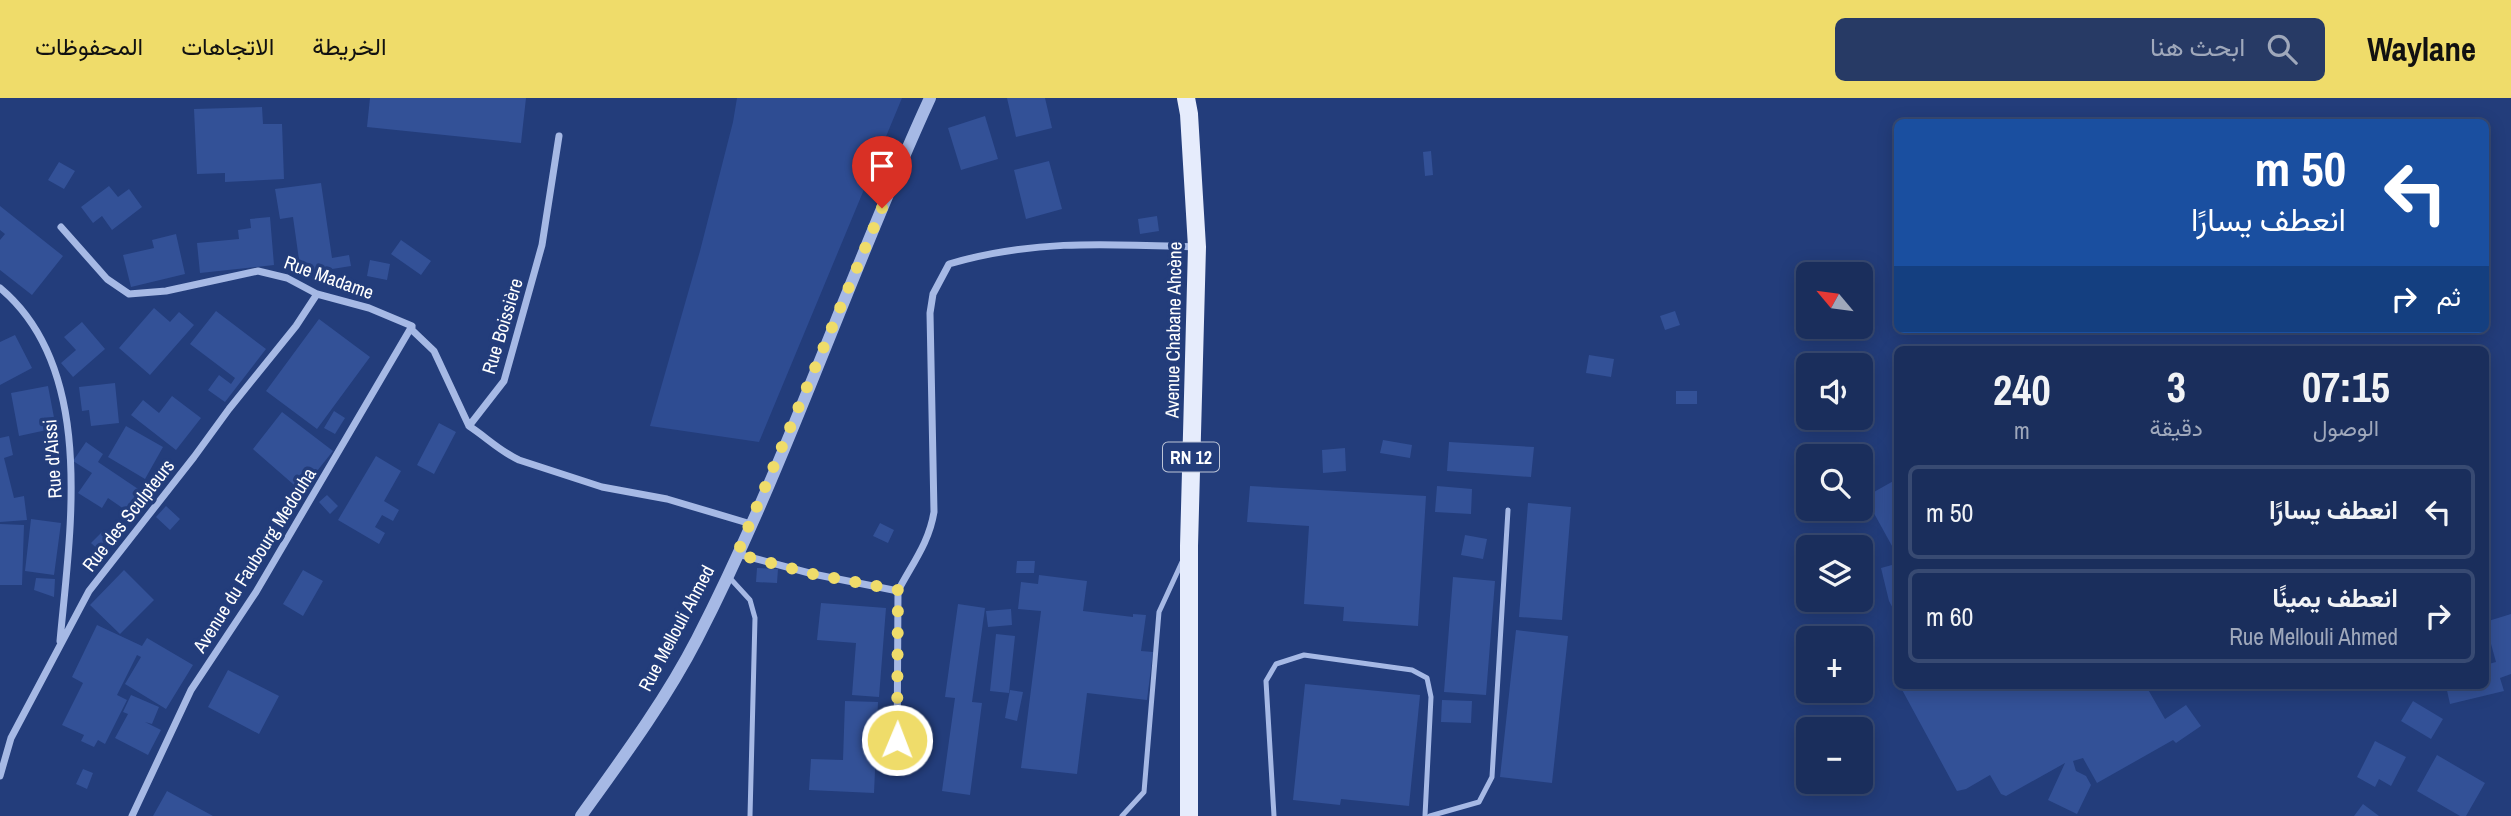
<!DOCTYPE html>
<html lang="ar">
<meta charset="utf-8">
<style>
:root{--surface:#1a2e5c;--page:#273a65;--text:#f1f3f6;--muted:#9fa8bb;--line:#384a72;--accent:#efdc6a}
body{margin:0;font-family:"Archivo Narrow",Vazirmatn,sans-serif;background:var(--page);color:var(--text);direction:rtl;height:100vh;display:flex;flex-direction:column;font-size:26px;white-space:nowrap}
*{box-sizing:border-box;margin:0}
p{font-size:23px;color:var(--muted)}
.icon{flex:none;width:38px;height:38px;fill:none;stroke:currentColor;stroke-width:2;stroke-linecap:round;stroke-linejoin:round}
.map{position:relative;flex:1;overflow:hidden;direction:ltr}
.sheet{position:absolute;left:1894px;top:248px;width:595px;height:343px;display:flex;flex-direction:column;background:var(--surface);border-radius:10px;box-shadow:0 4px 18px #0003,0 0 0 2px var(--line);direction:rtl}
.sheet>*{flex:none}
.top-card{position:absolute;left:1894px;top:21px;width:595px;height:214px;border-radius:10px;box-shadow:0 4px 18px #0003,0 0 0 2px var(--line);direction:rtl;background:#1a4fa0;color:#fff;overflow:hidden}
.needle{width:46px;rotate:299deg}
.buttons{position:absolute;left:1796px;top:164px;display:grid;gap:14px}
.buttons a{display:grid;place-items:center;width:77px;height:77px;border-radius:10px;background:var(--surface);box-shadow:0 4px 18px #0003,0 0 0 2px var(--line);font-size:35px}
.pin{position:absolute;display:grid;place-items:center;width:60px;height:60px;color:#fff;margin:-72px -30px;border-radius:50% 50% 50% 0;rotate:-45deg;box-shadow:0 0 7px #0007}
.pin .icon{rotate:45deg}
.me{position:absolute;width:77px;margin:-38px;rotate:1deg;stroke-linejoin:round;filter:drop-shadow(0 0 5px #0008)}
.turn{display:flex;align-items:center;gap:24px;height:147px;padding:0 28px;font-size:32px}
.turn .icon{width:91px;height:91px;stroke-width:2.5}
.turn b{display:block;font-size:49px;line-height:60px}
.then{display:flex;align-items:center;height:66px;padding:0 28px;background:#0003;gap:14px;font-size:26px}
.eta{display:flex;justify-content:space-evenly;align-items:center;height:119px;text-align:center}
.eta b{font-size:42px;font-weight:800;line-height:49px}
ul{padding:0;list-style:none}
li{display:flex;align-items:center;gap:21px;height:94px;margin:0 14px 10px;padding:0 14px;border:4px solid var(--line);border-radius:10px}
li div{flex:1}
li b{display:block;font-size:26px}
li em{font-style:normal}
header{display:flex;align-items:center;gap:42px;box-sizing:border-box;height:98px;padding:0 35px;background:var(--accent);color:#111}
header strong{font-size:33px}
nav{display:flex;gap:38px;margin-inline-start:auto;font-size:24px}
.search{width:490px;height:63px;background:var(--page);display:flex;align-items:center;gap:18px;box-sizing:border-box;padding:0 24px;border-radius:10px;color:var(--muted);font-size:26px}
.map>svg:first-child{display:block}
.green{fill:#2e4c92}
.building{fill:#335197}
.lines{fill:none;stroke-linecap:round;stroke-linejoin:round}
.service{stroke:#a6b9e5;stroke-width:5}
.minor{stroke:#a6b9e5;stroke-width:7}
.tertiary{stroke:#a6b9e5;stroke-width:12}
.primary{stroke:#e6ecfc;stroke-width:18}
.route{stroke:#efdc6a;stroke-width:12;stroke-dasharray:0 21.6}
.labels{text-anchor:middle;dominant-baseline:central;stroke-width:7;stroke-linejoin:round;paint-order:stroke}
.shield{fill:#233d7b;stroke:#bdc5d7;stroke-width:2}
.shield-label{font-size:18px;font-weight:bold;fill:#fff}
.street-label{font-size:19px;fill:#fff;stroke:#233d7b}
</style>
<header>
<strong>Waylane</strong>
<div class="search"><svg class="icon" aria-label="search" viewBox="0 0 24 24"><circle cx="10" cy="10" r="6"/><path d="M15 15l6 6"/></svg>ابحث هنا</div>
<nav><a>الخريطة</a><a>الاتجاهات</a><a>المحفوظات</a></nav>
</header>
<div class="map">
<svg width="2511" height="718" viewBox="0 0 2511 718">
<rect width="100%" height="100%" fill="#233d7b"/>
<path class="green" d="M737,0H902L759,344L650,328L700,153L733,24Z"/>
<path class="building" d="M370,0H526L521,45L367,29Z
M1007,0H1045L1052,30L1016,39Z
M262,9L263,26H282L284,81L225,84V75L197,76L194,11Z
M985,18L998,61L961,72L948,30Z
M1431,53L1433,77L1425,78L1423,54Z
M1049,63L1062,111L1026,121L1014,72Z
M59,64L75,73L64,91L48,82Z
M321,85L332,160L349,157L351,168L301,176L293,119L280,121L275,91Z
M109,88L118,99L129,91L142,109L112,132L102,118L93,125L81,109Z
M0,108L63,158L32,197L0,172V142L5,136L0,132Z
M1157,118L1159,133L1140,136L1138,121Z
M270,119L274,167L200,175L197,145L239,141L238,132L251,130L250,121Z
M176,136L185,176L131,189L123,157L154,150L152,142Z
M401,142L431,163L421,177L391,156Z
M370,162L390,166L387,182L367,178Z
M154,210L170,224L179,214L194,227L150,277L119,250Z
M216,213L266,251L225,304L208,292L219,277L231,286L235,280L190,246Z
M1675,213L1680,227L1665,232L1660,218Z
M319,221L370,259L317,331L266,293Z
M82,224L105,251L73,279L61,265L76,252L64,239Z
M15,237L32,270L0,287V244Z
M1589,257L1614,261L1611,279L1586,275Z
M115,285L119,325L91,328L89,312L82,313L79,289Z
M48,288L56,330L19,338L11,295Z
M1676,293H1697V306H1676Z
M172,298L201,320L176,352L131,317L143,302L159,315Z
M334,313L345,320L335,336L324,330Z
M282,314L333,353L301,393L253,351Z
M439,325L456,334L434,376L417,367Z
M126,328L163,349L145,381L108,359Z
M9,338L13,357L4,360L14,400L24,398L27,422L0,424V340Z
M1383,342L1412,347L1410,360L1380,355Z
M86,344L103,356L98,364L147,397L134,418L108,400L102,410L78,395L92,375L73,363Z
M1449,344L1534,349L1531,379L1447,373Z
M1345,350L1346,373L1323,375L1322,352Z
M376,358L401,373L384,403L399,412L393,423L382,417L375,429L385,435L379,446L338,422Z
M1897,381V457L1865,399Z
M1250,388L1426,398L1418,528L1343,523L1344,509L1304,506L1309,428L1247,424Z
M1437,388L1472,391L1471,416L1435,414Z
M327,397L338,408L330,416L319,404Z
M1528,405L1571,409L1562,522L1519,519Z
M166,408L180,421L170,432L156,419Z
M31,421L61,425L54,477L25,473Z
M880,425L894,432L888,445L873,438Z
M0,426L24,427L22,487H0Z
M102,434L112,443L102,455L91,445Z
M1465,437L1487,441L1483,461L1461,457Z
M1897,458V518L1889,503L1881,470L1892,467Z
M1017,463H1035L1034,475H1016Z
M757,470L778,471L777,485L756,484Z
M124,472L154,502L120,536L90,507Z
M303,472L323,483L303,518L283,506Z
M1039,477L1087,483L1083,513L1133,519V516L1146,517L1141,553L1153,554L1147,602L1087,595L1077,676L1021,670L1041,513L1018,511L1021,484L1038,486Z
M1453,479L1495,483L1486,597L1444,594Z
M36,480L55,481L54,499L34,492Z
M821,505L886,510L879,599L852,597L856,545L817,542Z
M958,506L985,510L972,604L982,605L970,697L942,693L955,600L945,599Z
M1011,511L1012,527L988,529L986,513Z
M2511,516V576L2500,580L2504,593L2450,606L2446,588H2485V567L2496,564L2485,524Z
M97,527L142,548L147,540L193,567L166,611L125,586L141,559L137,557L117,597L127,602L105,646L98,642L94,649L81,643L84,637L62,627L83,585L72,579Z
M1516,532L1568,538L1552,685L1500,679Z
M996,536L1015,538L1009,595L990,593Z
M228,572L279,598L259,636L208,609Z
M1305,586L1420,597L1409,708L1341,701L1340,707L1293,702Z
M1900,588H2146L2165,621L2186,607L2201,628L2176,645L2173,642L2097,685L2083,660L2073,663L2076,673L2086,678L2091,687L2077,716L2048,702L2065,665L2006,698L2001,696L1990,677L1966,691L1957,693Z
M1010,592L1023,594L1017,623L1005,620Z
M131,597L159,609L152,626L145,624L161,632L148,657L115,640L128,616L123,614Z
M1442,602L1472,603L1471,625L1441,624Z
M845,603L878,604L874,695L809,692L811,661L843,662Z
M2413,603L2443,621L2431,641L2401,623Z
M2375,643L2406,659L2391,688L2379,681L2375,689L2357,679Z
M2437,657L2485,685L2466,718H2460L2417,693Z
M83,671L93,675L87,691L76,686Z
M167,693L213,718H153Z
M2363,706L2379,718H2354Z"/>
<g class="lines">
<path class="service" d="M728,478L750,502L755,520L750,718
M1122,718L1144,694L1159,514L1182,464
M1274,718L1266,583L1276,566L1304,557L1412,572L1427,580L1431,599L1425,718
M1430,718L1479,704L1492,679L1508,412"/>
<path class="minor" d="M559,38L542,147L504,283L469,328C486,339 501,354 519,362L602,389L667,401L751,426
M61,129L107,181L129,196L166,193L258,173L287,180L317,196L369,210L412,228V232L434,253L469,328
M0,190C97,271 70,433 60,543
M738,456L813,476L898,493C912,466 929,445 934,414L930,215L933,196L949,166C1033,141 1111,146 1197,149
M897,666L898,493
M0,678L11,640L89,493L194,359L229,311L296,228L317,196
M132,718L191,592L256,494L412,228"/>
<path class="tertiary" d="M581,718C622,661 665,603 697,541C787,366 848,178 930,0"/>
<path class="primary" d="M1186,0L1189,16L1197,149L1189,448V718"/>
</g>
<g class="lines">
<path class="route" d="M882,110L737,456L813,476L898,492L897,642"/>
</g>
<g class="labels">
<rect class="shield" x="1163" y="344.5" width="56" height="29" rx="5"/>
<g class="shield-label">
<text x="1191" y="359">RN 12</text>
</g>
<g class="street-label">
<text transform="translate(329 179) rotate(20)">Rue Madame</text>
<text transform="translate(502 228) rotate(-73)">Rue Boissière</text>
<text transform="translate(1173 232) rotate(-89)">Avenue Chabane Ahcène</text>
<text transform="translate(52 361) rotate(-94)">Rue d'Aissi</text>
<text transform="translate(128 417) rotate(-52)">Rue des Sculpteurs</text>
<text transform="translate(254 462) rotate(-58)">Avenue du Faubourg Medouha</text>
<text transform="translate(676 530) rotate(-62)">Rue Mellouli Ahmed</text>
</g>
</g>
</svg>
<div class="buttons">
<a><svg class="needle" viewBox="-14 -14 28 28"><path d="M0-13l5 13h-10z" fill="#e53935"/><path d="M0 13l5-13h-10z" fill="#9fa8bb"/></svg></a>
<a><svg class="icon" aria-label="sound" viewBox="0 0 24 24"><path d="M4 9h4l5-4v14l-5-4H4zM17 9q2 3 0 6"/></svg></a>
<a><svg class="icon" aria-label="search" viewBox="0 0 24 24"><circle cx="10" cy="10" r="6"/><path d="M15 15l6 6"/></svg></a>
<a><svg class="icon" aria-label="layers" viewBox="0 0 24 24"><path d="M12 4l9 5-9 5-9-5zM3 14l9 5 9-5"/></svg></a>
<a>+</a>
<a>−</a>
</div>
<div class="pin" style="left:882px;top:110px;background:#d93025"><svg class="icon" aria-label="arrive" viewBox="0 0 24 24"><path d="M6 21V4h12l-3 4 3 4H6"/></svg></div>
<svg class="me" style="left:897px;top:642px" viewBox="-20 -20 40 40"><circle r="17" fill="#efdc6a" stroke="#fff" stroke-width="3"/><path d="M0-11L8 9 0 5-8 9z" fill="#fff"/></svg>
<div class="top-card">
<div class="turn"><svg class="icon" aria-label="left" viewBox="0 0 24 24"><path d="M17 20v-9H6M10 6l-5 5 5 5"/></svg><div><b>50 m</b>انعطف يسارًا</div></div>
<div class="then">ثم<svg class="icon" aria-label="right" viewBox="0 0 24 24"><path d="M7 20v-9h11M14 6l5 5-5 5"/></svg></div>
</div>
<section class="sheet">
<div class="eta">
<div><b>07:15</b><p>الوصول</p></div>
<div><b>3</b><p>دقيقة</p></div>
<div><b>240</b><p>m</p></div>
</div>
<ul>
<li><svg class="icon" aria-label="left" viewBox="0 0 24 24"><path d="M17 20v-9H6M10 6l-5 5 5 5"/></svg><div><b>انعطف يسارًا</b></div><em>50 m</em></li>
<li><svg class="icon" aria-label="right" viewBox="0 0 24 24"><path d="M7 20v-9h11M14 6l5 5-5 5"/></svg><div><b>انعطف يمينًا</b><p>Rue Mellouli Ahmed</p></div><em>60 m</em></li>
</ul>
</section>
</div>
